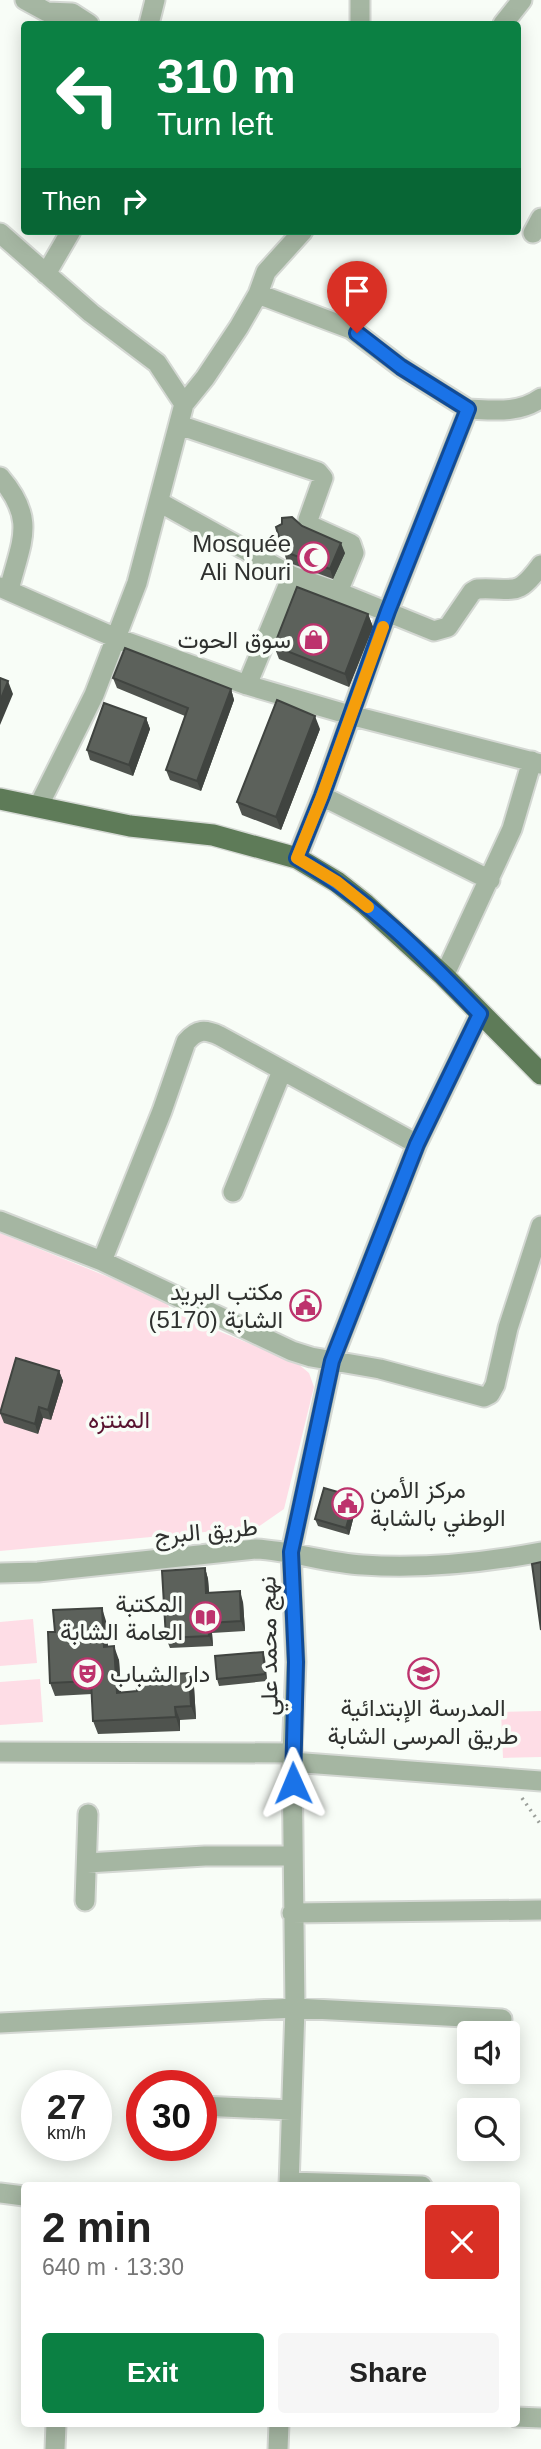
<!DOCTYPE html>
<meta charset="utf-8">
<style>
:root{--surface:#fff;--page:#f6f6f6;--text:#222;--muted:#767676;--accent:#0b8043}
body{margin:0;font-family:Helvetica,Vazirmatn,sans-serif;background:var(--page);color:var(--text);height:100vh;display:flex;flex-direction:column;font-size:26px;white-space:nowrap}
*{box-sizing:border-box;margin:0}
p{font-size:23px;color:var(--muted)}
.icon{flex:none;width:38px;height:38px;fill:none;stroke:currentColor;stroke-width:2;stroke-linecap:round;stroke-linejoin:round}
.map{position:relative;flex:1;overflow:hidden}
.side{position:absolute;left:21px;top:2182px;width:499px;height:245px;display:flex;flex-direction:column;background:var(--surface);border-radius:7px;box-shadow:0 4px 18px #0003}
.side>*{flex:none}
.top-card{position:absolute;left:21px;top:21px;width:500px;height:214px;border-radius:7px;box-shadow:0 4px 18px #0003;background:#0b8043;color:#fff;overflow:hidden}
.tools{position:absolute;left:457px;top:2021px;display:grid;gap:14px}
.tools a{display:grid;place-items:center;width:63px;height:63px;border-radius:7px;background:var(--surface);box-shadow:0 4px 18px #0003;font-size:35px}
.speed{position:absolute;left:21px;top:2070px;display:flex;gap:14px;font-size:35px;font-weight:700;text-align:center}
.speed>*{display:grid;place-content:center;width:91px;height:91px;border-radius:50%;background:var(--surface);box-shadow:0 4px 18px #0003;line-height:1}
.speed small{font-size:18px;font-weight:400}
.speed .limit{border:10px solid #d22;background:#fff;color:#111}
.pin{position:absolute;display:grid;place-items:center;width:60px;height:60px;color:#fff;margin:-72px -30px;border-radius:50% 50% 50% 0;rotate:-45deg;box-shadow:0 0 7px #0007}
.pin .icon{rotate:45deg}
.me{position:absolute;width:77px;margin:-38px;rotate:359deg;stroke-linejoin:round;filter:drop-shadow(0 0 5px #0008)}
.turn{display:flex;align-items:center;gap:24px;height:147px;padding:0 21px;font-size:32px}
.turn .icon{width:91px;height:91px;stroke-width:2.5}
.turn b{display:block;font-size:49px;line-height:60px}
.then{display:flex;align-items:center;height:66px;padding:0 21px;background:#0003;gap:14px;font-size:26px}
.round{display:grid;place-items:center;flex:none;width:74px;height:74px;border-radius:7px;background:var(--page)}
.overview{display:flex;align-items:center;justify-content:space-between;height:119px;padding:0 21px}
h1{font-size:42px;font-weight:800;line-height:52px}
.primary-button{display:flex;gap:14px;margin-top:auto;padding:14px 21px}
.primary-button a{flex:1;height:80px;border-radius:7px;background:var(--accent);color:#fff;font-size:28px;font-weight:800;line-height:80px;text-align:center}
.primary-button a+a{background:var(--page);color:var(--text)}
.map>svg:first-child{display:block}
.green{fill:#fedde6}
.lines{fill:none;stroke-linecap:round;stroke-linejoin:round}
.minor-casing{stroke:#d4d8d3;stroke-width:23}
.major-casing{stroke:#d4d8d3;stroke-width:24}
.path{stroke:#9b9f9a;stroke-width:3.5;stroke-dasharray:2 5;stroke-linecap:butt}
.minor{stroke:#a5b6a2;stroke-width:19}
.major{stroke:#5e7b58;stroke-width:21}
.wall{fill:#4f534e}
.shaded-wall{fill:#404440}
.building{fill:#5c615b;stroke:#404440;stroke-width:2}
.route-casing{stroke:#114b97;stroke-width:18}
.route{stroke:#1a73e8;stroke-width:12}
.slow{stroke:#f59e0b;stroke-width:12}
.labels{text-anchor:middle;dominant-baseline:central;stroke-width:7;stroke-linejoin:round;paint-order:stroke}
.poi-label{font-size:24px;fill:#2f312f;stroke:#f8fdf7;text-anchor:end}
.park-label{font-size:24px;fill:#58122f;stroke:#f8fdf7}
.street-label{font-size:24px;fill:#2f312f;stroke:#f8fdf7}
</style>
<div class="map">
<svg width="541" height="2449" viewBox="0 0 541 2449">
<rect width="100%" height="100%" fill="#f8fdf7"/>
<path class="green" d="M0,1233L165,1300L172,1312L297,1363L309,1373L314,1387L284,1509L258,1527L0,1551Z
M33,1619L37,1663L0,1666V1622Z
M40,1679L43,1722L0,1725V1682Z
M541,1711V1757L503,1758L501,1712Z"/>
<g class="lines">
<defs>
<path id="minor" d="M25,0L47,12L72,13L89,24
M360,0V24
M149,24L155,0
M503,24L522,0
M0,233L91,313L157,363L184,404
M533,233L541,218
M46,274L71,231
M258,294L351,329L401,367L468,409
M179,425L318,472L323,478L308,520L309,525L351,544L354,553L338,592
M0,477C37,520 21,541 9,590
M159,502L292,576L338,592L434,631L448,627L472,592L477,589C515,587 516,599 541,565
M0,587L116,638L247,685L350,715L541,764
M247,685L292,576
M322,796L490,880
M38,807L94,695L137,583L184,404L205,378L239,327L258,294L266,272L303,231
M297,858L322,796L388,611L468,409C493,410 519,414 541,398
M444,976L512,829L532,761
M233,1192L282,1071
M0,1221L102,1261L292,1351L311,1357L380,1369L484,1397L490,1394L495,1385L508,1328L541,1226
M102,1261L162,1111L186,1042C197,1029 205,1029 220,1036L417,1144
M0,1573L38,1572L256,1549C293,1551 327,1563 363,1565C423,1569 482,1563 541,1552
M0,1752L292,1753
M292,1762L541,1781
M87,1863L205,1856H292
M85,1901L88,1814
M292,1913L541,1910
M0,2023L295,2008L502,2019
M201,2106L291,2110
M289,2182L422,2186
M289,2186L295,2008L292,1753L296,1662L291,1552L332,1361L417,1144L480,1014
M0,2193L24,2196
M516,2417L541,2418
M55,2449L56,2424
M278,2449L279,2424"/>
<path id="major" d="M0,799L130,826L213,835L297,858L337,882L365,904L444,976L541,1074"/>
</defs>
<use href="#minor" class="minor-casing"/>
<use href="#major" class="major-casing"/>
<path class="path" d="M522,1798L541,1825"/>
<use href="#minor" class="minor"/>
<use href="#major" class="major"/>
</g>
<path class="wall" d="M302,526L345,553L333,579L287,562L276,527Z
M368,614L373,627L349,687L279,659L274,646Z
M113,678L231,689L234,700L201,791L170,780L166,770L185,716L117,688Z
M146,718L150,729L133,776L90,760L87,750Z
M320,729L281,830L242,815L237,802Z
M59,1371L63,1381L51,1420L43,1418L38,1434L4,1423L0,1413Z
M355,1497L357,1504L349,1535L318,1526L315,1519Z
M205,1568L208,1579L209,1593L243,1602L245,1631L212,1633L213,1646L170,1648L166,1638Z
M106,1621L108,1647L119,1660L121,1692L137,1691L189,1673L194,1687L196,1719L180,1720V1731L98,1734L93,1721L92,1694L55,1696L50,1683Z
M265,1659L267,1681L219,1686L217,1679Z"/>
<path class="shaded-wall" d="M341,543L345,553L333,579L330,569Z
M368,614L373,627L349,687L345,674Z
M8,681L13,694L0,725V701Z
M231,689L234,700L201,791L197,781Z
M315,716L320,729L281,830L276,817Z
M146,718L150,729L133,776L129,765Z
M59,1371L63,1381L51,1420L48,1410Z
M39,1407L43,1418L38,1434L35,1424Z
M355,1497L357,1504L349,1535L346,1528Z
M205,1568L208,1579L210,1604L206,1593Z
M240,1591L243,1602L245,1631L241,1621Z
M102,1608L106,1621L109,1660L104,1647Z
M208,1623L212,1633L213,1646L209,1636Z
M114,1646L119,1660L122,1706L117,1693Z
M263,1652L265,1659L267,1681L265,1674Z
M189,1673L194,1687L196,1719L191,1706Z
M175,1707L180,1720V1731L176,1717Z"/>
<path class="building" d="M292,517L302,526L341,543L330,569L283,551L276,527L282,524V518Z
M297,587L368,614L345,674L274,646Z
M125,648L231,689L197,781L166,770L188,708L113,678Z
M0,678L8,681L0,701Z
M277,700L315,716L276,817L237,802Z
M104,703L146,718L129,765L87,750Z
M16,1358L59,1371L48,1410L39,1407L35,1424L0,1413Z
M324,1488L355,1497L346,1528L315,1519Z
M541,1562V1630L532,1564Z
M205,1568L206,1593L240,1591L241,1621L208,1623L209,1636L166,1638L162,1571Z
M102,1608L104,1647L114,1646L117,1693L137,1691L136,1676L189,1673L191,1706L175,1707L176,1717L93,1721L91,1681L50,1683L48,1632H55L53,1610Z
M263,1652L265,1674L217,1679L215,1656Z"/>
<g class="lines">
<defs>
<path id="route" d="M293,1783L296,1662L291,1552L332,1361L417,1144L480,1014C425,956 367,897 297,858L322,796L388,611L468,409L401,367L357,333"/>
</defs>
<use href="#route" class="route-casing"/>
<use href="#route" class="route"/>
<path class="slow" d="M368,907L337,882L297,858L322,796L383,627"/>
</g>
<defs>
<symbol id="mosque-ring" viewBox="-11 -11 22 22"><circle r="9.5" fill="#f8fdf7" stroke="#bd336d" stroke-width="1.5"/><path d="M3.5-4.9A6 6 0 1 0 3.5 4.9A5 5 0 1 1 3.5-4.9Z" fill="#bd336d"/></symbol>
<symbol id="shop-ring" viewBox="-11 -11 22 22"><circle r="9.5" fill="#f8fdf7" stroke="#bd336d" stroke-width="1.5"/><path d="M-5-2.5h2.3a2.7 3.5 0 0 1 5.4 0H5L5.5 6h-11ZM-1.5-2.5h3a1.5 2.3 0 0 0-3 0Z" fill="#bd336d"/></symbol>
<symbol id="civic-ring" viewBox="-11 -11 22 22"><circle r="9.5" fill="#f8fdf7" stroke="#bd336d" stroke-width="1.5"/><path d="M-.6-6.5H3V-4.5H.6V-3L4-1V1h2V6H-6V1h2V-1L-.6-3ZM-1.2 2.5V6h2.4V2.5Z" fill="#bd336d"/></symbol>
<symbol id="library-ring" viewBox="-11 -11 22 22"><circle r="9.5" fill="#f8fdf7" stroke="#bd336d" stroke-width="1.5"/><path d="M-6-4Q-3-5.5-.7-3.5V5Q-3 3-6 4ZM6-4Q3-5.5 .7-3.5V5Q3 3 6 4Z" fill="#bd336d"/></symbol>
<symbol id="theatre-ring" viewBox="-11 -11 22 22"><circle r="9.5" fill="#f8fdf7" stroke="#bd336d" stroke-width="1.5"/><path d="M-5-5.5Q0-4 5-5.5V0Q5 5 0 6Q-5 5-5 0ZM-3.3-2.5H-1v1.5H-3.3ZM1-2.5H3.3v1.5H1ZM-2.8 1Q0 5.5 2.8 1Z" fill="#bd336d"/></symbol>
<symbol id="school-ring" viewBox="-11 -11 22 22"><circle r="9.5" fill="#f8fdf7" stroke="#bd336d" stroke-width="1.5"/><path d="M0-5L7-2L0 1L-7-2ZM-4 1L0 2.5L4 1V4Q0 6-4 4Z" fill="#bd336d"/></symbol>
</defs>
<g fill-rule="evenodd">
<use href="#mosque-ring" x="296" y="540" width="35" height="35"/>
<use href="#shop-ring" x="296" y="622" width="35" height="35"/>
<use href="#civic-ring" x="288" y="1288" width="35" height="35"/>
<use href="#civic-ring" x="330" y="1486" width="35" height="35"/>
<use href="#library-ring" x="188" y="1600" width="35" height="35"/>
<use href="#theatre-ring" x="70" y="1656" width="35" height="35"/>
<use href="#school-ring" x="406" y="1656" width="35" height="35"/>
</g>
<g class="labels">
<g class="poi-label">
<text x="291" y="543">Mosquée<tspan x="291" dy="28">Ali Nouri</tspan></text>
<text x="291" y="639">سوق الحوت</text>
<text x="283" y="1291">مكتب البريد<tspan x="283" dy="28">الشابة (5170)</tspan></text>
<text x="370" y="1489" text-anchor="start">مركز الأمن<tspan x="370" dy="28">الوطني بالشابة</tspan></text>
<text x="183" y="1603">المكتبة<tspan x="183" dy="28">العامة الشابة</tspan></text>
<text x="110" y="1673" text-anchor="start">دار الشباب</text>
<text x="423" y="1707" text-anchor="middle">المدرسة الإبتدائية<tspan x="423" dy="28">طريق المرسى الشابة</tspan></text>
</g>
<g class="park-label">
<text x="119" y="1419">المنتزه</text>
</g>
<g class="street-label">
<text transform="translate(206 1531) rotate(-5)">طريق البرج</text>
<text transform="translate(268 1646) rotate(-91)">نهج محمد علي</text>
</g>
</g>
</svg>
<div class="tools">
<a><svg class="icon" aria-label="sound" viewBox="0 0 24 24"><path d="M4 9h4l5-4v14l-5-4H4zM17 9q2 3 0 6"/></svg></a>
<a><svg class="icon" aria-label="search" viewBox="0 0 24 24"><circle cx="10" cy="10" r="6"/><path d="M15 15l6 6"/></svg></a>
</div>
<div class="speed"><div>27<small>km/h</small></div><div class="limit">30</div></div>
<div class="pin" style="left:357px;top:333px;background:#d93025"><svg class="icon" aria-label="arrive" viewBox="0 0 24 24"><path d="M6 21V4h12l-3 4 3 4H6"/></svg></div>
<svg class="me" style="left:293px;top:1783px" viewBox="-20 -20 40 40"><path d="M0-17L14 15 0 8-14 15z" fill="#1a73e8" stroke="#fff" stroke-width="4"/></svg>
<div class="top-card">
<div class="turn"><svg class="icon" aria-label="left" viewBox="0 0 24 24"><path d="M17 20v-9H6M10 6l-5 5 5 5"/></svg><div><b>310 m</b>Turn left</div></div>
<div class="then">Then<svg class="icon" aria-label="right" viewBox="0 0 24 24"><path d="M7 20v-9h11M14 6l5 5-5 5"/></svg></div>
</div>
<section class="side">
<div class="overview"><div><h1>2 min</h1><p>640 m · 13:30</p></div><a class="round" style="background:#d93025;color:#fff"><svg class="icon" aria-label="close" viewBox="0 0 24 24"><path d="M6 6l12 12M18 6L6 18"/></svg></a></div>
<div class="primary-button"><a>Exit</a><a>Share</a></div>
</section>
</div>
